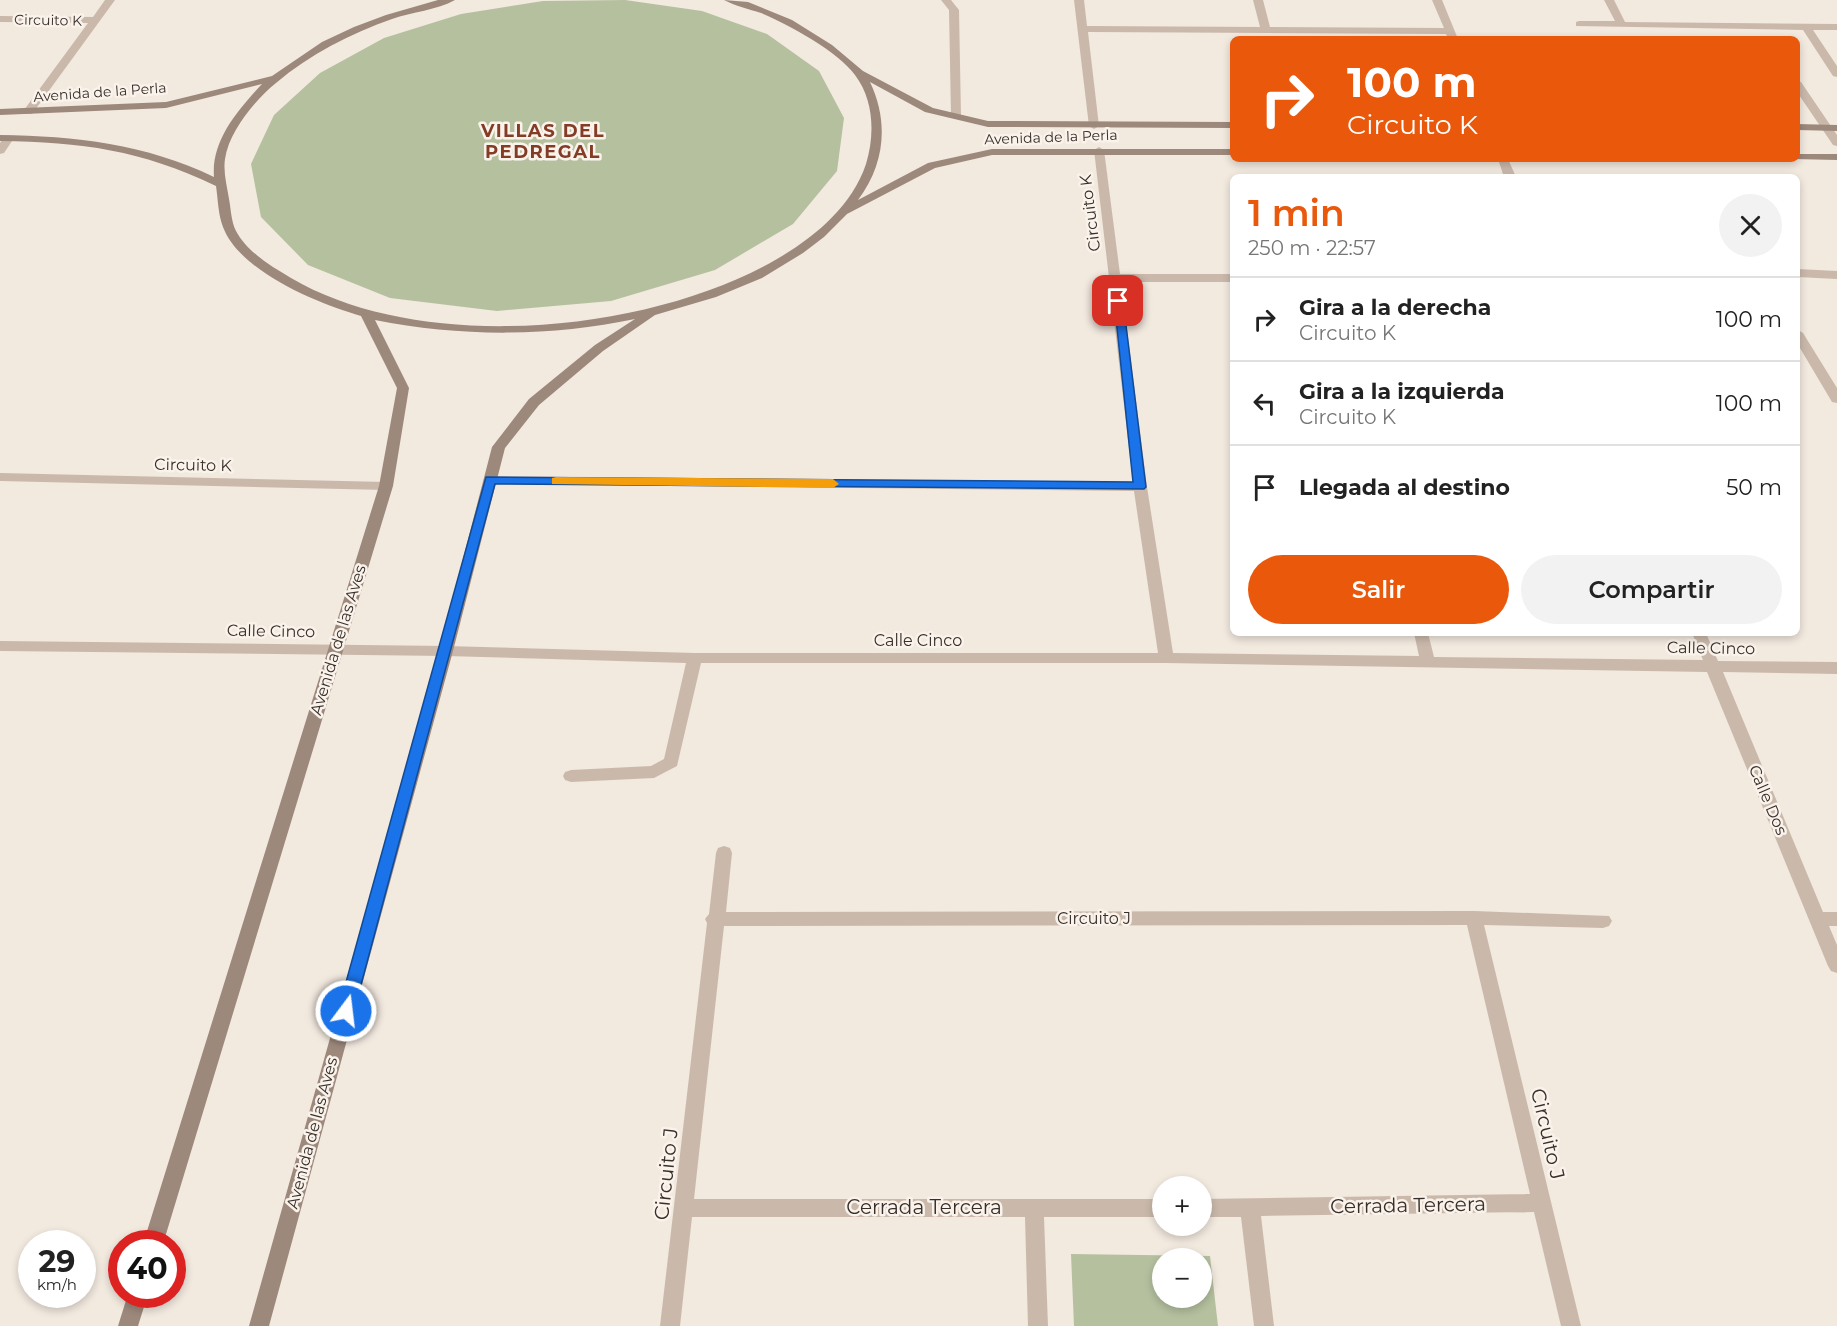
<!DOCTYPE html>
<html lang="es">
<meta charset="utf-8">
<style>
:root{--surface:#fff;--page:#f2f2f2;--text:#222;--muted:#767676;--line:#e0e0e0;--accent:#ea580c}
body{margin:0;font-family:Montserrat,sans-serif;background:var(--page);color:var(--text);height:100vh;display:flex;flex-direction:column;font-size:22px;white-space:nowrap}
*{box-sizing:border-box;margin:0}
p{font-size:20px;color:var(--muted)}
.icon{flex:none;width:33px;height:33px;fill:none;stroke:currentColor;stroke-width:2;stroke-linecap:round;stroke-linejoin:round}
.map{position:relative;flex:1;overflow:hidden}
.side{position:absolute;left:1230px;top:174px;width:570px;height:462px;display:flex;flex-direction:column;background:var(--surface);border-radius:9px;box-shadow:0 3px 9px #0003}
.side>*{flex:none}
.hud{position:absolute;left:1230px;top:36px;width:570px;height:126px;border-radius:9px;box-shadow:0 3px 9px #0003;background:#ea580c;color:#fff;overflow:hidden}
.tools{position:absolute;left:1152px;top:1176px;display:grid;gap:12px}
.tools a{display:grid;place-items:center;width:60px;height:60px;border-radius:50%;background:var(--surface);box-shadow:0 3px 9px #0003;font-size:30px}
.speed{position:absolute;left:18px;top:1230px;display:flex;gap:12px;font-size:30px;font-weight:700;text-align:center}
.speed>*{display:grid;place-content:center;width:78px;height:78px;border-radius:50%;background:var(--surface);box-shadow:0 3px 9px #0003;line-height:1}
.speed small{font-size:15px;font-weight:400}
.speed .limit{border:9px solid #d22;background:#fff;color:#111}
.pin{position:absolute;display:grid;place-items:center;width:51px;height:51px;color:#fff;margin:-26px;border-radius:12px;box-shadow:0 3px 9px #0006}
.me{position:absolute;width:66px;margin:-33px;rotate:15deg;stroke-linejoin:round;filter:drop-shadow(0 0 4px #0008)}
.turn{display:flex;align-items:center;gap:21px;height:126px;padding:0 18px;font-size:27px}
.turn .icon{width:78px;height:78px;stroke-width:2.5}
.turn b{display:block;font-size:42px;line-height:51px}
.round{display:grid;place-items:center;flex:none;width:63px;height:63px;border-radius:32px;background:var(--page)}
.headline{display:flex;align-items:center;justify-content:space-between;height:102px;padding:0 18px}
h1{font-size:36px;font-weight:600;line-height:45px;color:var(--accent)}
.action{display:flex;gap:12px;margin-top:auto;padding:12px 18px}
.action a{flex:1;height:69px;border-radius:36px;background:var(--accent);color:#fff;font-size:24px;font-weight:600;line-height:69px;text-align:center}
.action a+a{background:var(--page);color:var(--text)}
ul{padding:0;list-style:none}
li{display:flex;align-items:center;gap:18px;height:84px;padding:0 18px;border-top:2px solid var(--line)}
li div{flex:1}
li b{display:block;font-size:22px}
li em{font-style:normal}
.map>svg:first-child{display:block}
.green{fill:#b5c09f;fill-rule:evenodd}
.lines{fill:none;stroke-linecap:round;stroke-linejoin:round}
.street{fill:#cab9ab;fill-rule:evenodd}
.secondary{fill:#9d887c;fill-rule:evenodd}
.route{fill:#1a73e8;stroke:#114b97;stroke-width:1.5}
.slow{fill:#f59e0b}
.labels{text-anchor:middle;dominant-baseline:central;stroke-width:5;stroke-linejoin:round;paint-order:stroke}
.far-street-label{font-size:14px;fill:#382e2a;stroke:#f9f3eb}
.street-label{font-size:16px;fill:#382e2a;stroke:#f9f3eb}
.far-district-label{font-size:18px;font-weight:bold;letter-spacing:1.5px;fill:#833c26;stroke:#f9f3eb}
.near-street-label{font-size:20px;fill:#382e2a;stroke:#f9f3eb}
</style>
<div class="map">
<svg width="1837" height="1326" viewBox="0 0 1837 1326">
<rect width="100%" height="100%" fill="#f2e9df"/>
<path class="green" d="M625,0L702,11L767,34L819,71L844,118L837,171L793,224L715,270L611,301L497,311L390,298L308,265L261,217L251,164L274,115L320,73L384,38L461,14L543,1Z
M1071,1254L1210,1256L1218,1326H1074ZM1162,1258H1202V1298H1162Z"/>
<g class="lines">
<path class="street" d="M105,0H115L32,114H24V110L88,23L0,22V16L93,17Z
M941,0H951L959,10L961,116L956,119L951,116L949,10Z
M1074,0H1084L1087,26L1260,27L1253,0H1263L1270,27L1444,28L1432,0H1442L1458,39H1448L1446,34L1088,32L1099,126L1094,129L1089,126Z
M1604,0H1614L1625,22L1837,24V30H1813L1837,66V77L1833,76L1803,30L1576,26V22L1579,21H1615Z
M1797,81L1801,82L1837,135V146L1833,145L1797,92Z
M9,135L14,138L4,153L0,154V143L5,136Z
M1099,147L1104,150L1120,274H1233V282H1121L1147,487L1173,653L1419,656L1414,633H1428L1434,657L1703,660L1692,633H1706L1718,661L1837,662V674L1723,672L1823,912H1837V926H1829L1837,945V973L1831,971L1828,966L1707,672L1166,663H701L677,766L654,778L571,782L565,780L563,776L565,772L571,770L651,766L664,759L686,663L446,656L0,651V641L446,646L695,653H1158L1134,491L490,484L483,480L490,476L1133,482L1094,150Z
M1498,159H1508L1516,177H1504Z
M1797,269L1837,271V279L1797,277Z
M1797,329L1803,333L1837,388V403L1832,402L1797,343Z
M0,473L386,482L393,486L386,490L0,481Z
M724,846L730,848L732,853L726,912L1474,911L1609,916L1612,921L1609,926L1603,928L1484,925L1581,1326H1561L1534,1212L1261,1216L1274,1326H1254L1241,1217H1202V1199L1530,1194L1467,925L724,926L694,1199H1162V1217H1044L1048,1326H1028L1025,1217H692L680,1326H660L707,923L705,919L709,914L716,853L718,848Z"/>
<path class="secondary" d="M438,0H455C437,10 412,12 392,19C350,34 310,54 276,83C255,100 229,131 225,159C223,172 227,186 229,199C231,209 231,221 236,231C247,252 271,266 291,278C422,355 649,333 777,259C815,237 852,206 866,164C875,135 874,100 855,75C839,52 788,24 761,13C749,9 735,6 724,0L748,2L792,20L832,45L863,71L933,108L988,121L1233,122V128L988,127L925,112L870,82C889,122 885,164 858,200L928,163L992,149H1233V155H992L935,168L847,214L824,237L803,253L762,278L716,297L655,315L603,351L539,405L505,448L453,651L269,1326H249L439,651L492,447L529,399L595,345L635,319C550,337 460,337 375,320L409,388L393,486L163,1244H143L379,486L397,388L361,316C319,304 240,272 223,227C218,214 218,199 216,186C141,150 82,142 0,141V135C75,136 146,144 214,177C211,140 239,109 262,84L166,108L0,115V109L166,102L272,76L322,42L354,27L386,15Z
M1797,124L1837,125V131L1797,130Z
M1797,154H1837V160L1793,159H1797Z
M128,1294H148L138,1326H118Z"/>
</g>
<path class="route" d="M1114,299L1123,301L1146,487L1144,489L495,484L354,1011L352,1016H340L338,1011L486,477L1133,482Z"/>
<path class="slow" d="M556,477L833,479L839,484L833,488L552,484V478Z"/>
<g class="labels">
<g class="far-street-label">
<text transform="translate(48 20) rotate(1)">Circuito K</text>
<text transform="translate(100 92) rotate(-4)">Avenida de la Perla</text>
<text transform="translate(1051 137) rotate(-2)">Avenida de la Perla</text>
</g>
<g class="street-label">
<text transform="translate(1090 213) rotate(-97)">Circuito K</text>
<text transform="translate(193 465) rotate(1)">Circuito K</text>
<text transform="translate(271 631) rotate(1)">Calle Cinco</text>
<text transform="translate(338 640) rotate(-73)">Avenida de las Aves</text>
<text x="918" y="640">Calle Cinco</text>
<text transform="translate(1711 648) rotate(1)">Calle Cinco</text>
<text transform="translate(1768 800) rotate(67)">Calle Dos</text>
<text x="1094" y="918">Circuito J</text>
<text transform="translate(312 1133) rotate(-75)">Avenida de las Aves</text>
</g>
<g class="far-district-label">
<text x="543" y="131">VILLAS DEL<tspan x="543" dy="21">PEDREGAL</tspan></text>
</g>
<g class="near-street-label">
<text transform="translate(1548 1134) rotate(77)">Circuito J</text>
<text transform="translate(666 1174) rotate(-84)">Circuito J</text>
<text transform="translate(1408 1205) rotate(-1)">Cerrada Tercera</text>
<text x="924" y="1207">Cerrada Tercera</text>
</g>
</g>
</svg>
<div class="tools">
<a>+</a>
<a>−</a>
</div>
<div class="speed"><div>29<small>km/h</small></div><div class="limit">40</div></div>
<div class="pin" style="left:1118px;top:301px;background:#d93025"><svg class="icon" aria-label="arrive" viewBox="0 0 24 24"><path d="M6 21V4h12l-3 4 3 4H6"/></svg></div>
<svg class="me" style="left:346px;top:1011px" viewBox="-20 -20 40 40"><circle r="17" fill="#1a73e8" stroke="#fff" stroke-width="3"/><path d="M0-11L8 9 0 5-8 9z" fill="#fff"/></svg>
<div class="hud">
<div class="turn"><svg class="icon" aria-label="right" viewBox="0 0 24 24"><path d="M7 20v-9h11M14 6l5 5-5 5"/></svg><div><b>100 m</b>Circuito K</div></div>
</div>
<section class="side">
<div class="headline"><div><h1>1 min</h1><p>250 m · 22:57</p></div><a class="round"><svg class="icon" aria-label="close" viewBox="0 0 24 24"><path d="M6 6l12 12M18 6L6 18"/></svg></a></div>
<ul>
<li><svg class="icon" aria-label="right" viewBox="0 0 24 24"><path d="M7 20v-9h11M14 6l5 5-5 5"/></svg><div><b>Gira a la derecha</b><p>Circuito K</p></div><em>100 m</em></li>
<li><svg class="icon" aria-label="left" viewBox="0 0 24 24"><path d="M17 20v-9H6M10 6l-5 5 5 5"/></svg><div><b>Gira a la izquierda</b><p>Circuito K</p></div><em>100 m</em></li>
<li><svg class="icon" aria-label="arrive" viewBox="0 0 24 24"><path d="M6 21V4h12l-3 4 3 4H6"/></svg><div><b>Llegada al destino</b></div><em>50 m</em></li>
</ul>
<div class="action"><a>Salir</a><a>Compartir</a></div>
</section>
</div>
